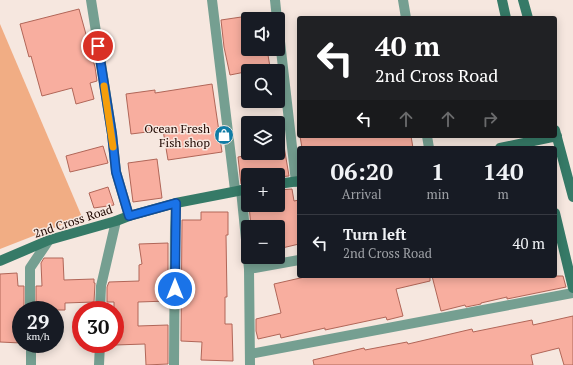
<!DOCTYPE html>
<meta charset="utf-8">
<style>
:root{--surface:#171b24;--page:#20242c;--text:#f1f3f6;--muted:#9ea1a6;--line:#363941}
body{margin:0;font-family:"PT Serif",serif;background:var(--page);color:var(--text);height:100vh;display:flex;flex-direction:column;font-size:15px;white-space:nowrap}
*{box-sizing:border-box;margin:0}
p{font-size:13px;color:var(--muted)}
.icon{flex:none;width:22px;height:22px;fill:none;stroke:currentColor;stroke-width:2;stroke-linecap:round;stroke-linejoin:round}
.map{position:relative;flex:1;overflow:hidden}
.drawer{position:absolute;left:297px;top:146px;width:260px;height:132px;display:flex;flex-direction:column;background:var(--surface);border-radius:4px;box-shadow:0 2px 10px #0003}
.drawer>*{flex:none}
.top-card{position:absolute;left:297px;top:16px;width:260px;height:122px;border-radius:4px;box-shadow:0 2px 10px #0003;background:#202124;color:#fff;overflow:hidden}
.buttons{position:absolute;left:241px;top:12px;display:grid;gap:8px}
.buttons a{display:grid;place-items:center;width:44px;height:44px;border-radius:4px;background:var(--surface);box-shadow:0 2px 10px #0003;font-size:20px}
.speed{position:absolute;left:12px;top:301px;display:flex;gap:8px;font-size:20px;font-weight:700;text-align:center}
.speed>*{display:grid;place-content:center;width:52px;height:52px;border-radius:50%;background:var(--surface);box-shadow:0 2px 10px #0003;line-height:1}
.speed small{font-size:10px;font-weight:400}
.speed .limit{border:6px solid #d22;background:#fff;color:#111}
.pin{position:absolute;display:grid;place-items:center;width:34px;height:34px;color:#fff;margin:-17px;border:2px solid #fff;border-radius:50%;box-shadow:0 1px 4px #0007}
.me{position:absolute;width:44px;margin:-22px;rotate:0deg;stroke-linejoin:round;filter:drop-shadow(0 0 3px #0008)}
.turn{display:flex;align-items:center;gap:14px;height:84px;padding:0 12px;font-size:18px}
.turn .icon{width:52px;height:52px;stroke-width:2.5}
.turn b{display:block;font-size:28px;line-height:34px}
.lanes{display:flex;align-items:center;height:38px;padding:0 12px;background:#0003;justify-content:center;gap:20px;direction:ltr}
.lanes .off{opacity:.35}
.eta{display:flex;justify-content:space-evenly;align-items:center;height:68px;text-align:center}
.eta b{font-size:24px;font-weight:700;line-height:28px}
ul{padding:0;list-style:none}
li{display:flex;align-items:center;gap:12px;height:56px;padding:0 12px;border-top:1px solid var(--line)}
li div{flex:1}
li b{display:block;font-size:15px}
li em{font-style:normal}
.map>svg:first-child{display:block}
.green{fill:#f1ad84}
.building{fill:#f8ae9f;stroke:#b16658}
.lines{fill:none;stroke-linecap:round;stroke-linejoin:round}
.street{stroke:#759f91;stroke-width:10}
.secondary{stroke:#367a67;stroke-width:10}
.route-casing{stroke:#114b97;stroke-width:10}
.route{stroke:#1a73e8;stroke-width:7}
.slow{stroke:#f59e0b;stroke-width:7}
.labels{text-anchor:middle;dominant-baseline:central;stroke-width:3;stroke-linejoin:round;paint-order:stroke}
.poi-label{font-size:12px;fill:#1f0700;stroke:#f6e7df;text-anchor:end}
.street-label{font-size:12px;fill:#1f0700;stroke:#f6e7df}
</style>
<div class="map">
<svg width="573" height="365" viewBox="0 0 573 365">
<rect width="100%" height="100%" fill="#f6e7df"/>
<path class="green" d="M0,24L82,217L0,249Z"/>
<path class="building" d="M79,9L95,67L97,81L90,83L94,99L76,104L72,88L42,96L31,56L29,57L20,24Z
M248,16V49H267L270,67L230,75L224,47L221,20Z
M212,84L222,152L168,160L163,130L131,134L126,94L155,90V93Z
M300,136H411L413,148H302Z
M103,146L108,163L70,172L66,156Z
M284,146L289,176L278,177V175H248V183L241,184L238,157L259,153H278V147Z
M157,159L162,198L133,202L128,163Z
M108,187L114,205L94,208L89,193Z
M292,189L294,201L299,200V244L278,249V225L275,226L274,223L258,227H251L249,205H278V190Z
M201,212H228V235H226L227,297H225V324H232L233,361L201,360L202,342L181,341L182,220H201Z
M168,243V301L138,302V326L168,325V364L146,365L145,344L115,345V310H114V302H107V287L109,282L139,281V265L142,264L139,244Z
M44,258H63L64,280L94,279V283H95L94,302L65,303V310H36V286H42L41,263Z
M17,273L18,286H24V310H21V343L0,342V274Z
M309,276H430V281L396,289L403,316L387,320L386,317L325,330V328L281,338L280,334L258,339L256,331V319L281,313L274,284Z
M432,276H563L566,287L507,299V297L481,303V304L466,307L465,305L441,311Z
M573,316V365H564L559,348L531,355L533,365H314L313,360L364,348L365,350L407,342L408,344L472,329L473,332L532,320L533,325Z"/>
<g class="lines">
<path class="street" d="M91,0L112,134L116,172L129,216
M212,0L235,190
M275,0L277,19
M403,0L406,18
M278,24L296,182
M427,136L429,148
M241,190L249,269L250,365
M249,269L299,260
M30,310V268L49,240
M100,310L101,286L116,221
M31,344V365
M250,354L573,293
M99,365L100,344
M174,365L175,230L176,203"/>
<path class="secondary" d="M502,0L506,18
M523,0L528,18
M555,130L573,197
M500,148L557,136
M278,184L299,181
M555,213L573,288
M0,261L49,240L116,221L129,216L176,203L248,189"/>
</g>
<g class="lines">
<defs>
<path id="route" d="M98,46L112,134L116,172L129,216L176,203L175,289"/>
</defs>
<use href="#route" class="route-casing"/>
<use href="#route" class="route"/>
<path class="slow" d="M104,86L113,147"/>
</g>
<defs>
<symbol id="shop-disc" viewBox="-11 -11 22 22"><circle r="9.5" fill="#107ca5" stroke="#f6e7df"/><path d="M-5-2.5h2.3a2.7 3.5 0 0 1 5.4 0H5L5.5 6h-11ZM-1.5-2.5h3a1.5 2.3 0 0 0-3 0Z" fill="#fff"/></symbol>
</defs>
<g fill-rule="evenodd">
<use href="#shop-disc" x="213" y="124" width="22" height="22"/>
</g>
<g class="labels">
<g class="poi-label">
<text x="210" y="128">Ocean Fresh<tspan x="210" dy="14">Fish shop</tspan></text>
</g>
<g class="street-label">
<text transform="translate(73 221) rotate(-18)">2nd Cross Road</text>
</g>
</g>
</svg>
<div class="buttons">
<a><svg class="icon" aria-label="sound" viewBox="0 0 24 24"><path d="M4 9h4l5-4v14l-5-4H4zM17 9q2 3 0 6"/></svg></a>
<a><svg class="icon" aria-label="search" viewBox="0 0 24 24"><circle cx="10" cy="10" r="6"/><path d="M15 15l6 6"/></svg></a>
<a><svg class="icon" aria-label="layers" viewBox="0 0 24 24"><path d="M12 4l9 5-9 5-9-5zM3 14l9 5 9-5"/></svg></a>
<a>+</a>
<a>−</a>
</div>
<div class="speed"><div>29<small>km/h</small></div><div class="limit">30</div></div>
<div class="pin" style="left:98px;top:46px;background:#d93025"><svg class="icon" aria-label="arrive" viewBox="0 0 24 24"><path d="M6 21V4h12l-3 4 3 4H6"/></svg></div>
<svg class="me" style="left:175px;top:289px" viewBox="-20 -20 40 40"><circle r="17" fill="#1a73e8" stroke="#fff" stroke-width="3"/><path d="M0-11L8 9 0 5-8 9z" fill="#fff"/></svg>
<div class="top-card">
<div class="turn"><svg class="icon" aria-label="left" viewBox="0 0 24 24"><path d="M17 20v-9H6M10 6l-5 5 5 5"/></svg><div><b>40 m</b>2nd Cross Road</div></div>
<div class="lanes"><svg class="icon" aria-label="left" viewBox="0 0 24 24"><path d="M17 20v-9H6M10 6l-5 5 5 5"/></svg><svg class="icon off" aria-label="ahead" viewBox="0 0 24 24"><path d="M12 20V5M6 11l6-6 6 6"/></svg><svg class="icon off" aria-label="ahead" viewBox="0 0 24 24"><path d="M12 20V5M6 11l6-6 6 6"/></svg><svg class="icon off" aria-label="right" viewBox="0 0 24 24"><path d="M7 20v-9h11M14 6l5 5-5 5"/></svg></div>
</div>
<section class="drawer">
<div class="eta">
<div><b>06:20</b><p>Arrival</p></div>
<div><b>1</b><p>min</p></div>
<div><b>140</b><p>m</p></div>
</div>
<ul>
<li><svg class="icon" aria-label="left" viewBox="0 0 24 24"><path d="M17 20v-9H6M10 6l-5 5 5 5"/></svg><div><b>Turn left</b><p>2nd Cross Road</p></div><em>40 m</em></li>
</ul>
</section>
</div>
